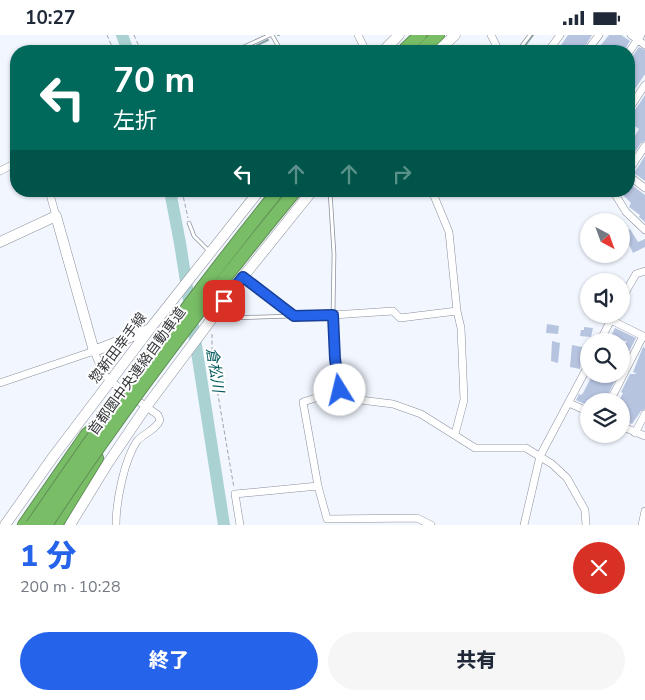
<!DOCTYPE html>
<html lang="ja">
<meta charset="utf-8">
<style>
:root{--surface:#fff;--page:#f6f6f7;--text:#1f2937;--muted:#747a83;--accent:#2563eb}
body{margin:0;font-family:"Nunito Sans","Noto Sans JP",sans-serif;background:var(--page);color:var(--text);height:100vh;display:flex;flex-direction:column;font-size:19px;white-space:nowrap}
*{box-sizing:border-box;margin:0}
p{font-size:16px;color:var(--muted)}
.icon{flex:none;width:28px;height:28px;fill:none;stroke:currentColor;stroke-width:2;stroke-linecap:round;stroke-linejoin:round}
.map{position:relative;height:490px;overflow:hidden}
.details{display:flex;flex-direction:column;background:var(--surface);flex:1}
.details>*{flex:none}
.guide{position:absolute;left:10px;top:10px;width:625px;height:152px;border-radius:20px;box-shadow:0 1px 4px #0004;background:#00695c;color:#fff;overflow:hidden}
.needle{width:32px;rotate:139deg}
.fabs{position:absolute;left:580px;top:178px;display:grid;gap:10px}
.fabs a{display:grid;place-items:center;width:50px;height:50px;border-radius:50%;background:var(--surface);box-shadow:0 1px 4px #0004;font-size:25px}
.pin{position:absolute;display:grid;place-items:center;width:42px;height:42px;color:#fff;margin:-21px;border-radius:10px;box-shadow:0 2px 8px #0006}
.me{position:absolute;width:55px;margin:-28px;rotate:351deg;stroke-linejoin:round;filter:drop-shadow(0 0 4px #0008)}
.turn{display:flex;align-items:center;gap:18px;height:105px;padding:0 20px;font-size:22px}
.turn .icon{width:65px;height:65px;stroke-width:2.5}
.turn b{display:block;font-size:35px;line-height:42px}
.lanes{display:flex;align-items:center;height:48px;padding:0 20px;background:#0003;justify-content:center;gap:25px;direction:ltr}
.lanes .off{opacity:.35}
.round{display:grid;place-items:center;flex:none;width:52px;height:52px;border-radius:26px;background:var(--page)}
.headline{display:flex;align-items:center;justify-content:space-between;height:85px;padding:0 20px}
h1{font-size:30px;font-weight:800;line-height:38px;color:var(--accent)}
.button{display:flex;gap:10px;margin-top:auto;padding:10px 20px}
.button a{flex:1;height:58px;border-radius:30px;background:var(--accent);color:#fff;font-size:20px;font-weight:800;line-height:58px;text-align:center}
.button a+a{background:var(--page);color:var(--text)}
.status{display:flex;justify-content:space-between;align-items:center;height:35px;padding:0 25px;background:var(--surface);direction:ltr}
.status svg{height:14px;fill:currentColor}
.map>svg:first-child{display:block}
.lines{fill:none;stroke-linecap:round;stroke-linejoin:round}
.stream{stroke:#87a3a4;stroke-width:2}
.river{stroke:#aad2d2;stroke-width:12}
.building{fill:#b7c4e0}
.lane-casing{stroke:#8b909a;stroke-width:4.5}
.street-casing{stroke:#8b909a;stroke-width:8}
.secondary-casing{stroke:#8b909a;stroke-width:11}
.highway-casing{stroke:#618e57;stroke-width:14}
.path{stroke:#a0a3aa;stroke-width:1;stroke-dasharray:4 2.5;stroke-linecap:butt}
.lane{stroke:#fff;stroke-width:3}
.street{stroke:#fff;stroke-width:7}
.secondary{stroke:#fff;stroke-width:10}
.highway{stroke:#79be67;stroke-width:12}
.highway-bridge-casing{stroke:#618e57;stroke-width:14;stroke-linecap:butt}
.highway-bridge{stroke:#79be67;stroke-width:12}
.route-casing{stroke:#184099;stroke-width:12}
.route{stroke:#2563eb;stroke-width:9}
.labels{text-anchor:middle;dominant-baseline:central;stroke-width:4;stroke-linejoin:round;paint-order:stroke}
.street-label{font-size:14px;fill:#34363a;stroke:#fff}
.water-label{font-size:15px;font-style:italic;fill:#045a5c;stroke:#fff}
</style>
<div class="status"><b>10:27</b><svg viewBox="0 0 49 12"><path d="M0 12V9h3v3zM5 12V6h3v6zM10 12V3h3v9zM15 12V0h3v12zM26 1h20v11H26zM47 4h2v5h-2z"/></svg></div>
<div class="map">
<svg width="645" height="490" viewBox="0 0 645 490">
<rect width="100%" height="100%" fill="#f1f6ff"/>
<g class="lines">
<path class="stream" d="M278,0H279
M245,16L268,5
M521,16L533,0"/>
<path class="river" d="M122,0L128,16
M170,156L180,208L224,490"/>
</g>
<path class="building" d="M568,0H592L582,16H557Z
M609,0H621L630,6L624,16H596Z
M639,12L645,15V39L629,63V41L633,36L629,33V26Z
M645,60V106L641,108L629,126V111L639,94L630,88L631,86L629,84Z
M645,121V146L634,138Z
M629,148L645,160V187L639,182L640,180L629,172L631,168L619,156H629Z
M630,194L638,207L645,204V212L633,218L627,205L625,207L621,199Z
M547,289L559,291L558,299L546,298Z
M584,292L593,293L591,302L580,301L581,295H584Z
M615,293L636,303L621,332V316L627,306H610L612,302L611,301Z
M552,306L560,308L558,328L551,326Z
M572,310L582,312L580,334L570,332Z
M643,312L645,313V374L641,376L632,389L622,385L627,377L621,374V366H619L623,358L621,357L630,339H637L633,337Z
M593,339H618L605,366H589V371L576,365L579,359L581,360L583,358Z"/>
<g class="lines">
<defs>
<path id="lane" d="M272,0L281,16
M235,16L270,0
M518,16L530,0
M330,156L334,219L333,280
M189,188L194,201L209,216
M228,283L292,281"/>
<path id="street" d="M358,0L366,16
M491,0L499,16
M631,0L645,10
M551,16L550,14L560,0
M587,16L599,0
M629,17L641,0
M629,74L645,50
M629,135L645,111
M0,136L16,128
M629,141L645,153
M49,156L56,181
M432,156L449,197L457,276L461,293L464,365L455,399
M613,156L626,177L645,195
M243,242L294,281L333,280L393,276L400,283L457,276
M621,265L636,239L645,236
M333,280L335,324L340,355L352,364L393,369L421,379L475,413H526L552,429L567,443L585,475L586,490
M611,285L645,302
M600,306L614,279
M0,348L94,316L103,338L110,346L158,380L160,385C156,395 144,398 137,406C124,425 116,467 116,490
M340,355L303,367L318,451L327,484L417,483L431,490
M610,366L643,301
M569,368L589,377
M621,391L645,401
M635,398L645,379
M240,490L235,459L318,451
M524,490L540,421L589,329
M642,490L645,476"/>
<path id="secondary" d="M383,16L399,0
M438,16L455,0
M0,207L56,181L94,316L148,295
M5,490L53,422L149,295L259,156
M70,490L108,428L146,372L243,242L312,156"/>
<path id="highway" d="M403,16L420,0
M421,16L438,0
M24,490L87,399L100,388
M56,490L97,423"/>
</defs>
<use href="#lane" class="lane-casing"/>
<use href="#street" class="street-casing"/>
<use href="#secondary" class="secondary-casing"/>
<use href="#highway" class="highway-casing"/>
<path class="path" d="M107,0L114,16
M134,0L141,16
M182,156L188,183
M212,299V325L234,453"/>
<use href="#lane" class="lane"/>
<use href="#street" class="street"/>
<use href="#secondary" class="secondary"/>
<use href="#highway" class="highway"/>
<defs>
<path id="highway-bridge" d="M32,490C110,376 191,263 278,156
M46,490C122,374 207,263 295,156"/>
</defs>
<use href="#highway-bridge" class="highway-bridge-casing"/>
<use href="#highway-bridge" class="highway-bridge"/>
</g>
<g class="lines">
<defs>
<path id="route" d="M224,266L243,242L294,281L333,280L335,324L340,355"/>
</defs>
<use href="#route" class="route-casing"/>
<use href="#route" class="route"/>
</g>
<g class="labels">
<g class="street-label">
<text transform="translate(118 313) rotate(-53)">惣新田幸手線</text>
<text transform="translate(137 336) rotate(-54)">首都圏中央連絡自動車道</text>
</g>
<g class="water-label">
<text transform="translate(215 335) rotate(81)">倉松川</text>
</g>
</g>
</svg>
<div class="fabs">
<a><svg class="needle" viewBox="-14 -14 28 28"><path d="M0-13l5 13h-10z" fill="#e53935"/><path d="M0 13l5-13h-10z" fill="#747a83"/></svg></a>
<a><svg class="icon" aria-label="sound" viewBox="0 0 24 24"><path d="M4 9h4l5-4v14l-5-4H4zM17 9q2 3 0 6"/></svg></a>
<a><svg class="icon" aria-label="search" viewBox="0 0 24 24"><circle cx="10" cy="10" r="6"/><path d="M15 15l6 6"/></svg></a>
<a><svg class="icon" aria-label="layers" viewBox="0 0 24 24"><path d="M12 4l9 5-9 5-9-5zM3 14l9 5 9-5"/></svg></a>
</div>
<div class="pin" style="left:224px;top:266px;background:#d93025"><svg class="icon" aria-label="arrive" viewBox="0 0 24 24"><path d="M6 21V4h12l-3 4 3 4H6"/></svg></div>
<svg class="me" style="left:340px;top:355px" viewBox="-20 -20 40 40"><circle r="19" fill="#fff"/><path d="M0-13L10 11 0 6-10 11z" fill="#2563eb"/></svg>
<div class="guide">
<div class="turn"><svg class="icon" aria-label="left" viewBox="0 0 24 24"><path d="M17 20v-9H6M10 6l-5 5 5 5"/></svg><div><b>70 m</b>左折</div></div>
<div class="lanes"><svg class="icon" aria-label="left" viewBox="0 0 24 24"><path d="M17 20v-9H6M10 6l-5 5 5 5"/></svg><svg class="icon off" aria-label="ahead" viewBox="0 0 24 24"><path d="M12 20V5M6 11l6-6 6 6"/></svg><svg class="icon off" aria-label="ahead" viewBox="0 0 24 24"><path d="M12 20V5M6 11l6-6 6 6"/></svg><svg class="icon off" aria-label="right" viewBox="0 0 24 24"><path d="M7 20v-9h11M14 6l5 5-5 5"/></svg></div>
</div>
</div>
<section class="details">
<div class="headline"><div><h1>1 分</h1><p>200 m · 10:28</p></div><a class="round" style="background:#d93025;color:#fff"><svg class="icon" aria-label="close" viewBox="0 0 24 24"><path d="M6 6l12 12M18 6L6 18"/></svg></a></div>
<div class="button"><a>終了</a><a>共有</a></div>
</section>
